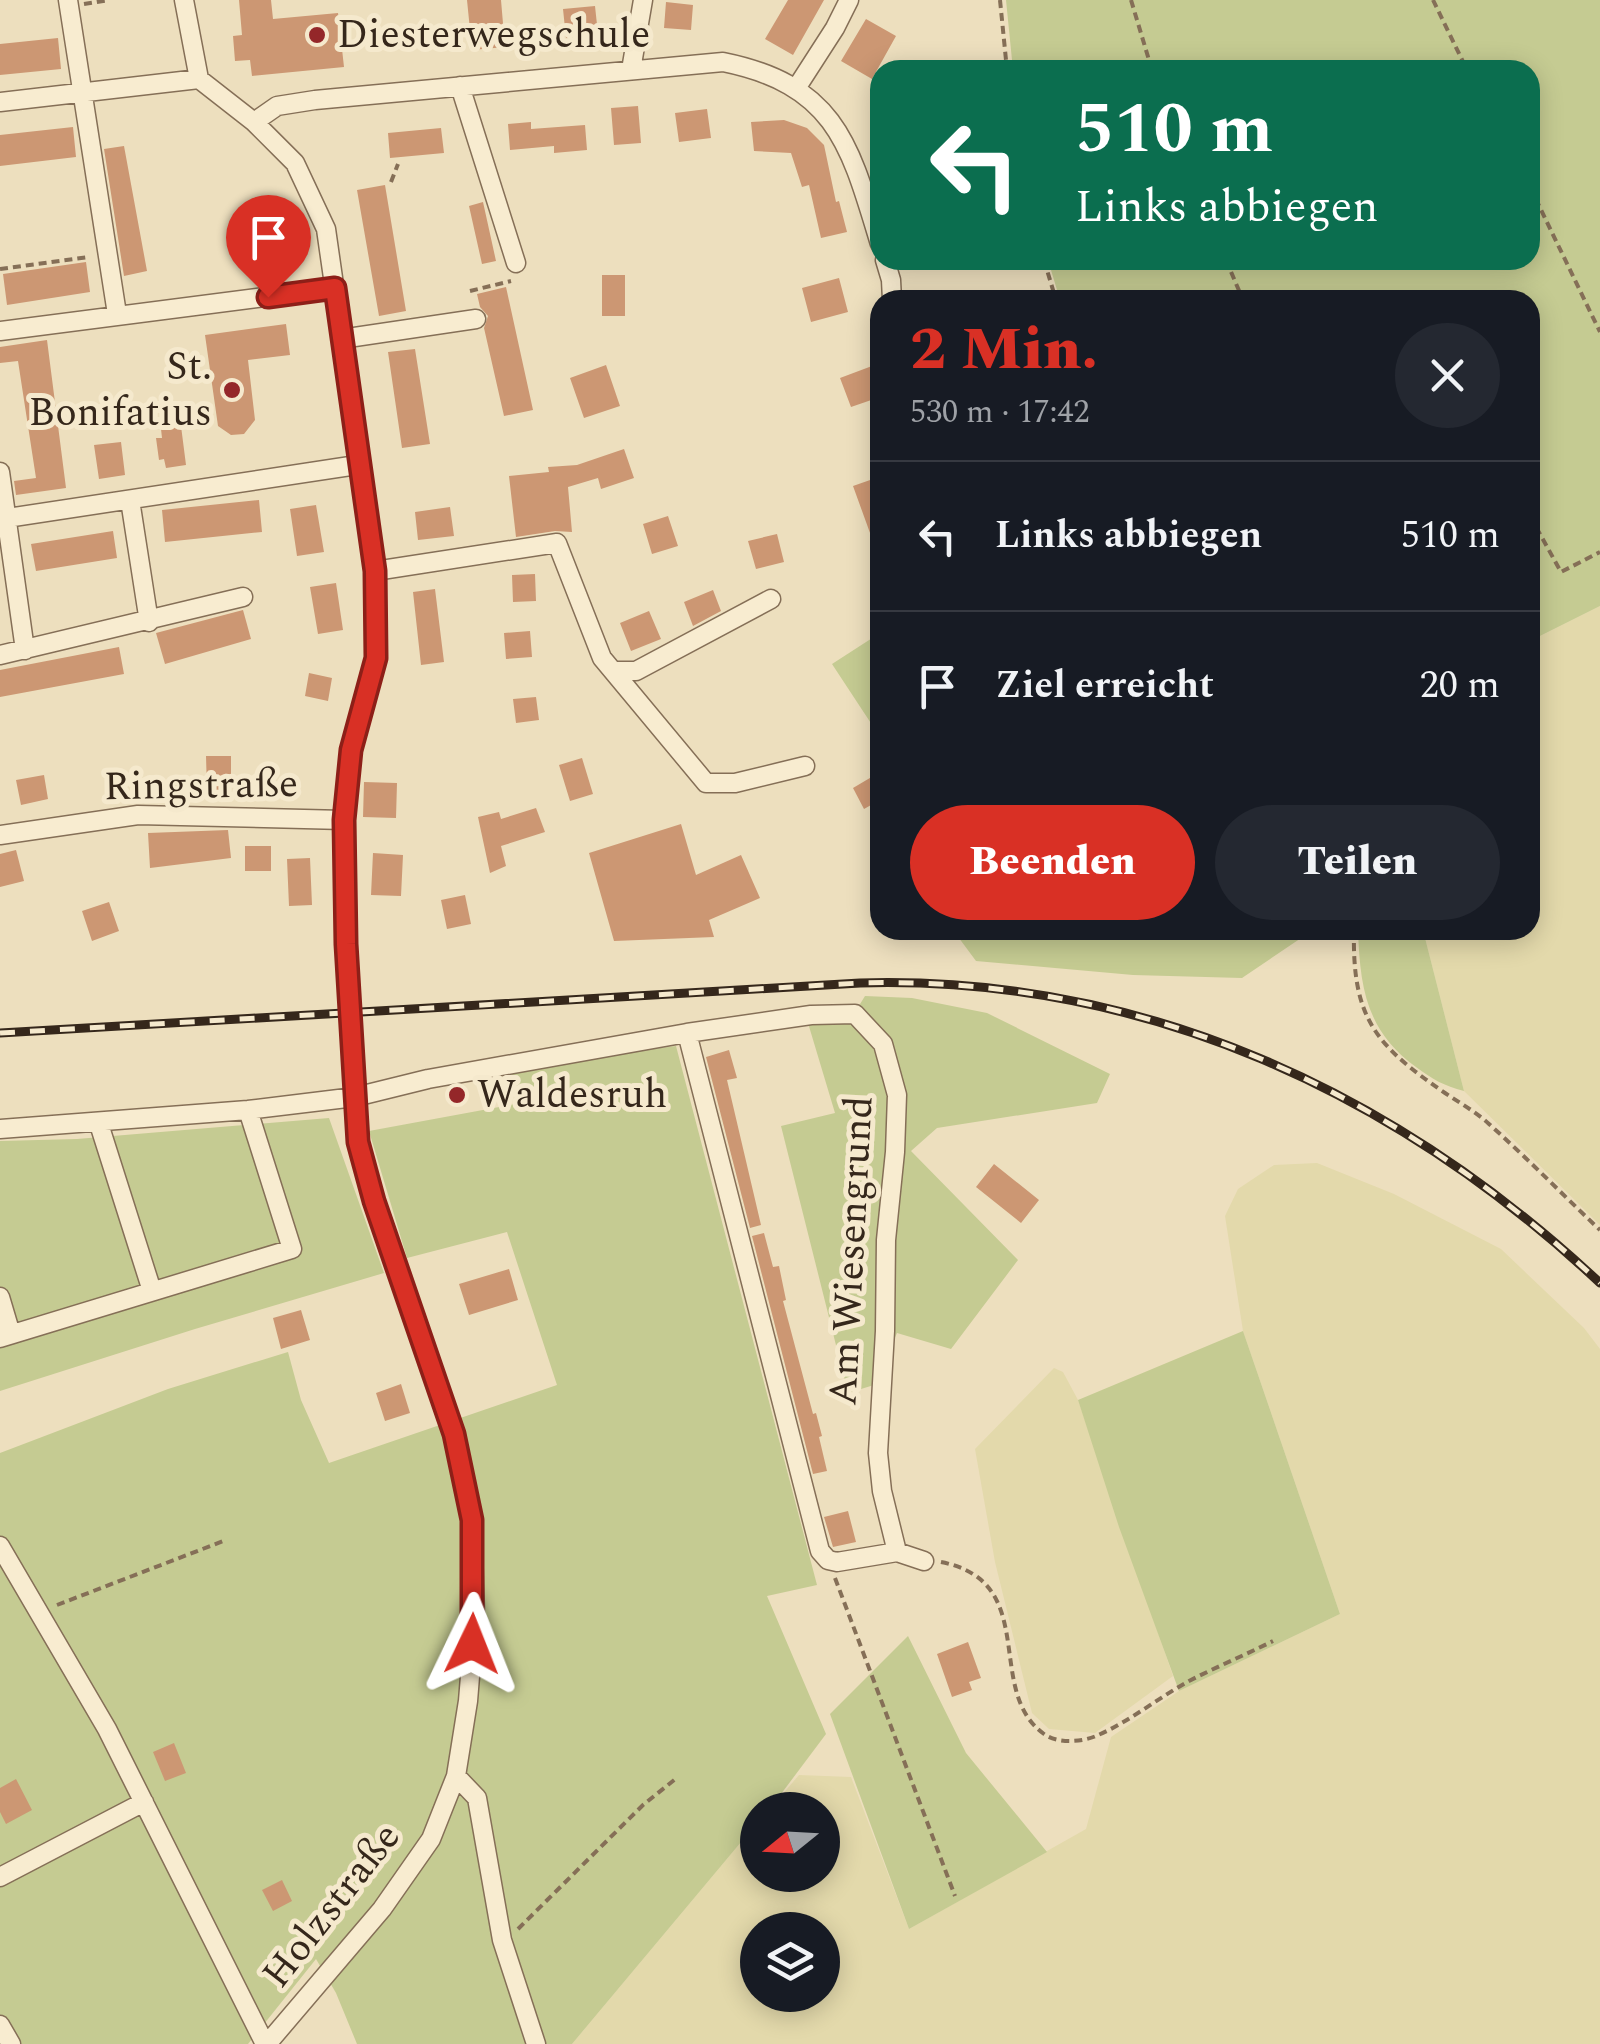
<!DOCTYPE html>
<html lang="de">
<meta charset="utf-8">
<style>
:root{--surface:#171b24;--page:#242831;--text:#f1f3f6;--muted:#9ea1a6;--line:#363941;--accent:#d93025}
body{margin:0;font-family:Spectral,serif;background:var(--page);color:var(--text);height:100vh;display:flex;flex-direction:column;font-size:38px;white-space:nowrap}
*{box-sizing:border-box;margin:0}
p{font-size:32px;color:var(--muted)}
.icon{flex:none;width:55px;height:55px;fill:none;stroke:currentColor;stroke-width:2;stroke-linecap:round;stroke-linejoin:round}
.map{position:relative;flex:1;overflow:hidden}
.drawer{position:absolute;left:870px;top:290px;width:670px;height:650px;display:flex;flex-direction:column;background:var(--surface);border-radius:30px;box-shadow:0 5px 25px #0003}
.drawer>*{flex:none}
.guide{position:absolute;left:870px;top:60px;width:670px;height:210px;border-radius:30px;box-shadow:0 5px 25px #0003;background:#0b6e4f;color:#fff;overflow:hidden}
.needle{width:65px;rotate:252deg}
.controls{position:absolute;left:740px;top:1792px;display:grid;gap:20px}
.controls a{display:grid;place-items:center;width:100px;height:100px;border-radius:50%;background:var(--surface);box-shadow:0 5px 25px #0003;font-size:50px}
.pin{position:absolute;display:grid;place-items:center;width:85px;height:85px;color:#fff;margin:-102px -42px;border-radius:50% 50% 50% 0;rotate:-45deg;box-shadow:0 0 10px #0007}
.pin .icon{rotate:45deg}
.me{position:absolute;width:110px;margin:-55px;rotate:2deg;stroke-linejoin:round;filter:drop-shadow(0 0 8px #0008)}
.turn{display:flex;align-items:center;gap:35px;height:210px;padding:0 40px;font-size:45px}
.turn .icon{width:130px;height:130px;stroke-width:2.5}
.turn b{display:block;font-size:70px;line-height:85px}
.round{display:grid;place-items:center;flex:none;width:105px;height:105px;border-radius:52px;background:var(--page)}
.headline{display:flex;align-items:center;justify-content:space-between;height:170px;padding:0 40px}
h1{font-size:60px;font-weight:800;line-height:75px;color:var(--accent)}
.action{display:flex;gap:20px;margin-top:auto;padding:20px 40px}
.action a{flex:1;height:115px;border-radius:60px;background:var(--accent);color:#fff;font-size:40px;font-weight:800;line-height:115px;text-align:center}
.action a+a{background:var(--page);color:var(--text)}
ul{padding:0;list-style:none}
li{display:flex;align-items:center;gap:30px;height:150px;padding:0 40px;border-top:2px solid var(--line)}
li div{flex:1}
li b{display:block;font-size:38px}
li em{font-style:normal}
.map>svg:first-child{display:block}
.farmland{fill:#e3d9ab;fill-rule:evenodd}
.green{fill:#c5cb92}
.building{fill:#cc9773}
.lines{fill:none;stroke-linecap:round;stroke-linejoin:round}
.minor-casing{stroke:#856f57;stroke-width:21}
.path{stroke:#856f57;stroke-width:4;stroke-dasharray:8 5;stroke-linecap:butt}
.minor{stroke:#f8ecd0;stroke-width:18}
.rail-casing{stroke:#35271b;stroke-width:9}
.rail{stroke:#f5e9cd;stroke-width:5;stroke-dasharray:15;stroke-linecap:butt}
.minor-bridge-casing{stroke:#856f57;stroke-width:21;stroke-linecap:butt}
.minor-bridge{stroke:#f8ecd0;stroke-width:18}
.route-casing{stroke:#8d1f18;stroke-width:25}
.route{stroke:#d93025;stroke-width:18}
.poi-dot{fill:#942729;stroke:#f5e9cd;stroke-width:4}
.labels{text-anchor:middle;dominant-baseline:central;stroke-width:10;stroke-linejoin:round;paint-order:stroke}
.poi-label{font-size:40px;fill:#35271b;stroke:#f5e9cd;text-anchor:start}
.street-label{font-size:40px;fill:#35271b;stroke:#f5e9cd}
</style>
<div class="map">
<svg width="1600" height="2044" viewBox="0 0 1600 2044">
<rect width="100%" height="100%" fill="#eddfbe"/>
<path class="farmland" d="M1600,606V1225L1464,1091L1423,930H1530V641Z
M1317,1163L1394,1194L1501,1249L1584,1328L1600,1349V2044H572L757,1823L758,1875H822V1810H769L799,1775L851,1777L909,1929L1086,1829L1111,1737L1179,1691L1340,1614L1243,1331L1225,1216L1238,1189L1274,1165ZM758,1930H822V1995H758Z
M1054,1368L1063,1372L1078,1400L1173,1676L1095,1733L1049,1729L1032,1713L995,1562L975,1449Z"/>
<path class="green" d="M1006,0H1600V606L1530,641V300H1060L1048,260H1530V70H1013Z
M880,633V737L832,664Z
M953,930H1313L1242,978L1133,975L976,961Z
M1358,930H1423L1464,1091C1444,1086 1432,1079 1416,1067C1366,1031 1360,987 1358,930Z
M865,996L912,998L987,1013L1110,1074L1097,1103L937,1128L911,1151L1018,1260L951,1349L897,1333L874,1385L848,1393L781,1126L835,1113L808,1023L849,1022Z
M676,1046L817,1585L767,1596L826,1734L769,1810H758L757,1823L572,2044H357L336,1993L316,1959L248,2044H0V1453L168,1389L288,1352L301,1400L329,1463L557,1385L507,1232L407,1258L369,1131L515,1104L511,1067Z
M329,1118L384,1273L195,1329L0,1391V1141L77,1139Z
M1243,1331L1340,1614L1179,1691L1119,1527L1078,1400Z
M908,1636L966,1753L1047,1852L909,1929L830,1714Z"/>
<path class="building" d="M239,0H271L273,19L338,13L344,67L252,76L250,60L235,61L233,36L242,35Z
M467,0H501L505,47L472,50Z
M788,0H824L793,55L765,39Z
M666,2L693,5L691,30L664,28Z
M595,6L598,34L566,38L563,9Z
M866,19L896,36L872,79L841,61Z
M58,38L61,69L0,75V44Z
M638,106L641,143L614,145L611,108Z
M707,109L711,138L679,142L675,113Z
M784,120L807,128L824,145L836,202L839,201L847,232L821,238L809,185L802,187L791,153L754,151L751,122Z
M531,122V129L585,125L587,150L554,153V146L510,150L508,124Z
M73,127L76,157L0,166V135Z
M441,128L444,153L390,158L388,133Z
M124,146L147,271L124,276L104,149Z
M385,185L406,311L379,316L357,190Z
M483,202L496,261L482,264L469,206Z
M86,262L90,292L7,305L3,274Z
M602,275H625V316H602Z
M839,278L848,312L811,322L802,288Z
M506,287L533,410L504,416L484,328L488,316L480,307L477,294Z
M286,324L290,355L248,360L255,420L244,434L231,435L218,426L205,335Z
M47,340L66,488L16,495L14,481L36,478L18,361L0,363V347Z
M415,349L430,444L402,448L388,352Z
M606,365L620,406L584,418L570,378Z
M872,366L880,397L851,407L840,378Z
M181,426L186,465L166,468L164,459L159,460L156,438H162L161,429Z
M121,442L125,475L99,479L94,445Z
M624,449L634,478L601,489L598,478L568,487L572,532L555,531L516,537L509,476L549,472L548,467L577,465Z
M873,479L880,497L878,555L853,486Z
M259,500L262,532L165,542L162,510Z
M316,505L324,552L297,556L290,509Z
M450,507L454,536L418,540L415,512Z
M668,516L678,546L652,554L643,524Z
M113,531L117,558L36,571L31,544Z
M777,534L784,562L756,569L748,541Z
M535,574L536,601L513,602L512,575Z
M336,583L343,630L318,634L310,587Z
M435,589L444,662L421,665L413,592Z
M713,590L721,611L693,626L684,602Z
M243,610L251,639L165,664L156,633Z
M649,611L661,639L631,651L620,623Z
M530,631L532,657L506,659L504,633Z
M119,647L124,674L0,697V670Z
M309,673L332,678L328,701L305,696Z
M536,697L539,720L516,723L513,699Z
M206,756H231V790H207Z
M582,758L593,794L570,801L559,765Z
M880,772V800L864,809L853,788Z
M44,775L48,799L21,805L16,780Z
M364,782L397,783L396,818L363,817Z
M536,808L545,832L501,846L506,866L490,873L478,817L499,812L501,819Z
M681,824L696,875L741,855L760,898L709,920L714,937L614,941L589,853Z
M228,830L231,858L150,868L148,833Z
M245,846H271V871H245Z
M16,850L24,881L0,887V854Z
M373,853L403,855L401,896L371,895Z
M310,858L312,905L289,906L287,859Z
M465,895L471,924L447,929L441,900Z
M109,902L119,931L92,941L82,911Z
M729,1050L737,1078L727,1080L761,1225L750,1228L706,1057Z
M994,1164L1039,1200L1021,1223L976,1187Z
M764,1233L773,1267L779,1266L786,1300L783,1301L813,1414L816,1413L822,1436L819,1437L827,1471L813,1474L752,1236Z
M509,1269L518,1300L469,1315L459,1284Z
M301,1310L310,1340L281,1349L273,1318Z
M401,1384L410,1413L385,1421L376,1393Z
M848,1511L856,1542L833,1547L824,1517Z
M968,1642L981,1678L969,1682L972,1690L952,1697L937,1654Z
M174,1743L186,1773L165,1781L153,1752Z
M16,1779L32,1810L6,1824L0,1812V1788Z
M282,1880L292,1901L273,1911L262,1890Z"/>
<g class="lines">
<defs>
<path id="minor" d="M68,0L117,314
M184,0L199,79L254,122L295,163L326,229L375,571L376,658L351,750L344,820L347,944
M631,70L643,0
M460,86L516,263
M797,87L835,28L849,0
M0,102L199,79
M254,122L277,106L315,100L723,62C836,85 850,145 880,244
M885,260L891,280L892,300
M0,331L335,288
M341,339L476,319
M0,472L25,650
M130,500L149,622
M0,519L357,465
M375,571L557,543L602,658L706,783H735L805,766
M0,655L243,597
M613,671H636L771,599
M0,835L138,815L344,820
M687,1033L820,1551L828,1560L837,1562L897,1552
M99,1124L152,1291
M0,1129L248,1110L355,1097L428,1079L687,1033L811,1015L855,1014L883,1044L897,1095L895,1152L886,1240L885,1331L878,1453L882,1491L897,1552L924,1561
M0,1297L11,1334
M0,1338L292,1249L248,1110
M0,1546L107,1729L265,2044
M456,1776L477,1798L502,1940L536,2044
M0,1877L144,1802
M0,2025L11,2044
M267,2044L382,1909L431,1839L456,1776L468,1701L475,1615L472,1520L454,1434L374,1201L358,1142L354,1086"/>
</defs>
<use href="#minor" class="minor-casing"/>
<path class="path" d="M1000,0L1007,70
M1131,0L1152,70
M1433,0L1467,70
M84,4L109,0
M391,182L398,164
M1530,187L1600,332
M1044,260L1056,300
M1226,260L1243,300
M0,269L89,257
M470,291L511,281
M1530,516L1561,572L1600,552
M1354,930C1352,1018 1375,1045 1445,1093C1460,1103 1476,1112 1489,1124C1527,1158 1563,1195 1600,1230
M941,1562C1042,1582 983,1690 1044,1734C1057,1744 1082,1742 1096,1736C1129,1722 1158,1698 1189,1681C1216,1667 1245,1655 1273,1641
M835,1578L955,1896
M57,1605L226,1540
M518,1929L643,1805L678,1777"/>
<use href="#minor" class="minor"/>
<defs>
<path id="rail" d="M0,1033L860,983C1144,975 1396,1092 1600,1283"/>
</defs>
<use href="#rail" class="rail-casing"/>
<use href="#rail" class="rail"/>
<defs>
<path id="minor-bridge" d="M347,944L354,1080"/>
</defs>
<use href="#minor-bridge" class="minor-bridge-casing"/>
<use href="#minor-bridge" class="minor-bridge"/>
</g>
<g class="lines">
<defs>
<path id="route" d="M268,297L335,288L375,571L376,658L351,750L344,820L346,944L358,1142L374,1201L454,1434L472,1520V1644"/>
</defs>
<use href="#route" class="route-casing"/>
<use href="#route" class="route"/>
</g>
<g class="poi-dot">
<circle cx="317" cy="35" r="10"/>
<circle cx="232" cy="390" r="10"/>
<circle cx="457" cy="1095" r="10"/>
</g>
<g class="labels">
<g class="poi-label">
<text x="337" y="35">Diesterwegschule</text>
<text x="212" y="367" text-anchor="end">St.<tspan x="212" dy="46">Bonifatius</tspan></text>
<text x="477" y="1095">Waldesruh</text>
</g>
<g class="street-label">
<text transform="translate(201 786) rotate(-1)">Ringstraße</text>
<text transform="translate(852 1251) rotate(-87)">Am Wiesengrund</text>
<text transform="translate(332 1906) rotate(-52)">Holzstraße</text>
</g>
</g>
</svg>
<div class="controls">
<a><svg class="needle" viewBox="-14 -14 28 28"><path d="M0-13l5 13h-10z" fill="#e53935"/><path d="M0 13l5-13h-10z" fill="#9ea1a6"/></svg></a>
<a><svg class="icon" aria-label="layers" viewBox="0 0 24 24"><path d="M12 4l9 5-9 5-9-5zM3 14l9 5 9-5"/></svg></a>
</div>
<div class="pin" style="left:268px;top:297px;background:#d93025"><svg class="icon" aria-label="arrive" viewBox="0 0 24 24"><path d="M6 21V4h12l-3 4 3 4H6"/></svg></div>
<svg class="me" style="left:472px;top:1644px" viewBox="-20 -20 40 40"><path d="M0-17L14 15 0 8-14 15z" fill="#d93025" stroke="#fff" stroke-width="4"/></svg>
<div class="guide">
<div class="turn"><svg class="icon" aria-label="left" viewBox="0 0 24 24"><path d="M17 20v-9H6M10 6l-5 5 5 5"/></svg><div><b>510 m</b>Links abbiegen</div></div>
</div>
<section class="drawer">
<div class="headline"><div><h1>2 Min.</h1><p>530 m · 17:42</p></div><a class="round"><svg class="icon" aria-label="close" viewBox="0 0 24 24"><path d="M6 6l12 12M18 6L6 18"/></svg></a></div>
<ul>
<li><svg class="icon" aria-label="left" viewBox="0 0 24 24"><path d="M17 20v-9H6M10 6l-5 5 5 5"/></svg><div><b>Links abbiegen</b></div><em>510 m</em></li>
<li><svg class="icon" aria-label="arrive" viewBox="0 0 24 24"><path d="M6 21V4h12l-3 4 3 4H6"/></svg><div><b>Ziel erreicht</b></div><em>20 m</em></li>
</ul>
<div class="action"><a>Beenden</a><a>Teilen</a></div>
</section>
</div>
